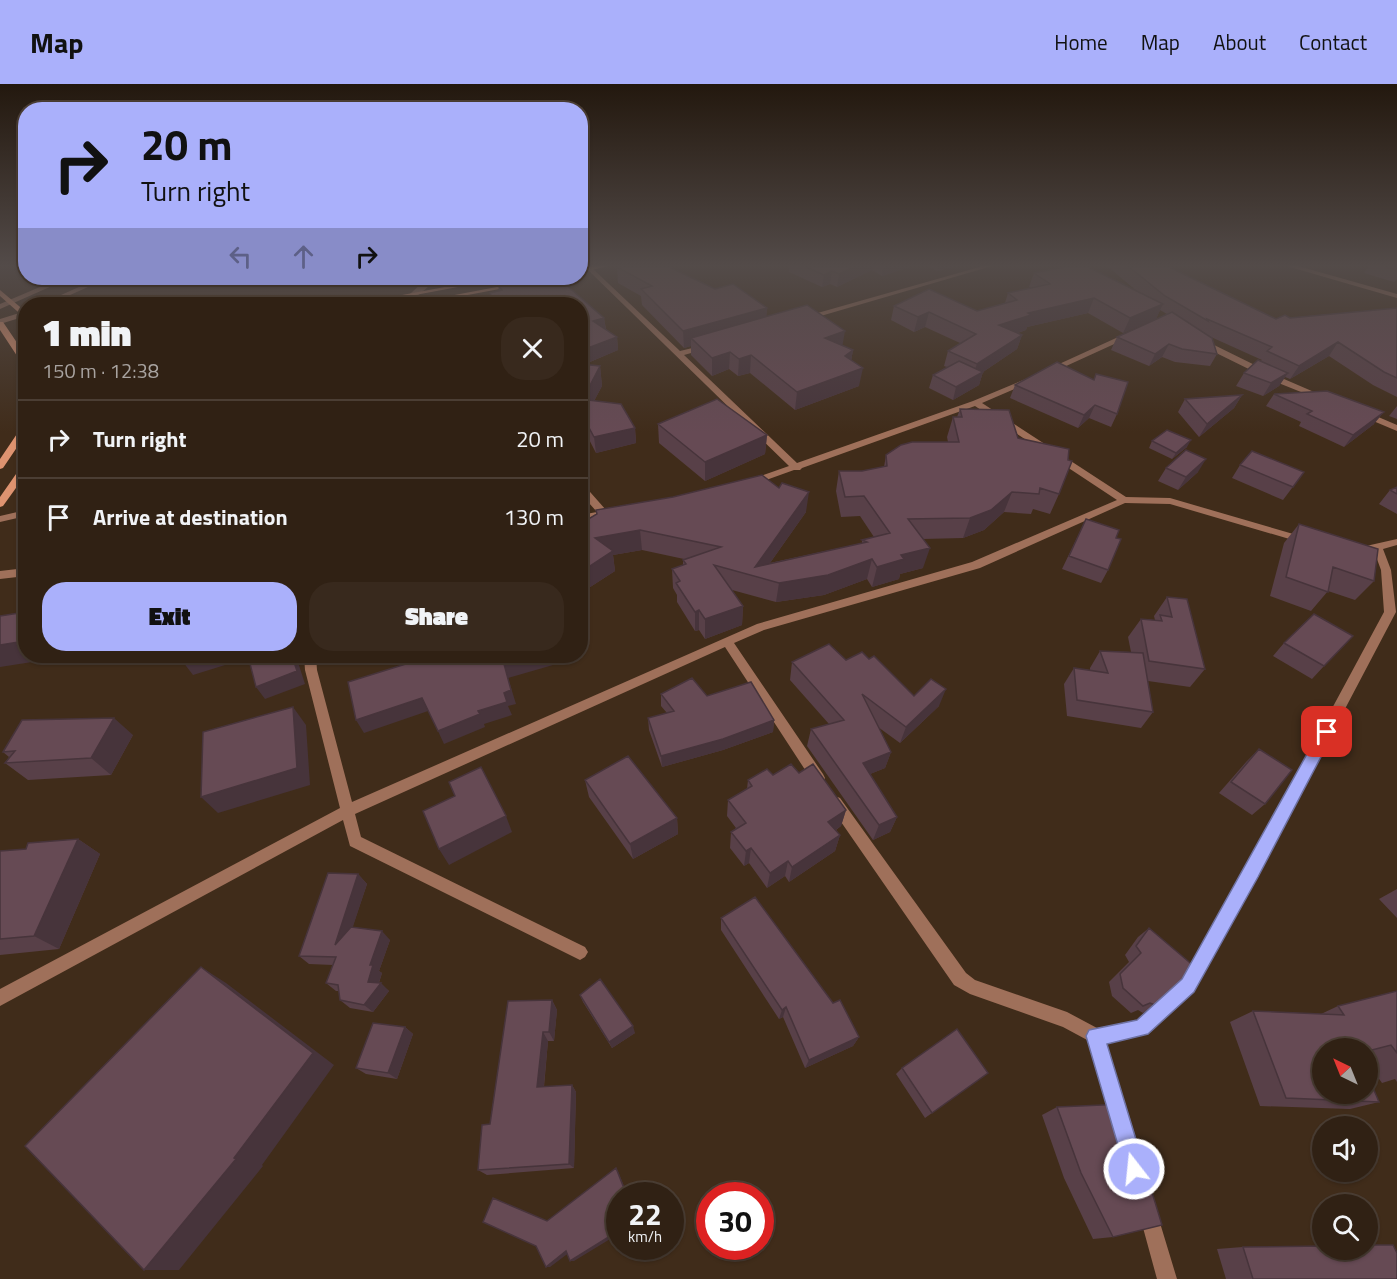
<!DOCTYPE html>
<meta charset="utf-8">
<style>
:root{--surface:#302114;--page:#38291d;--text:#f1f3f6;--muted:#a8a3a0;--line:#4b3e34;--accent:#aab0fb}
body{margin:0;font-family:"Titillium Web",sans-serif;background:var(--page);color:var(--text);height:100vh;display:flex;flex-direction:column;font-size:22px;white-space:nowrap}
*{box-sizing:border-box;margin:0}
p{font-size:20px;color:var(--muted)}
.icon{flex:none;width:33px;height:33px;fill:none;stroke:currentColor;stroke-width:2;stroke-linecap:round;stroke-linejoin:round}
.map{position:relative;flex:1;overflow:hidden}
.panel{position:absolute;left:18px;top:213px;width:570px;height:366px;display:flex;flex-direction:column;background:var(--surface);border-radius:24px;box-shadow:0 2px 4px #0004,0 0 0 2px var(--line)}
.panel>*{flex:none}
.hud{position:absolute;left:18px;top:18px;width:570px;height:183px;border-radius:24px;box-shadow:0 2px 4px #0004,0 0 0 2px var(--line);background:#aab0fb;color:#111;overflow:hidden}
.needle{width:39px;rotate:317deg}
.buttons{position:absolute;left:1312px;top:954px;display:grid;gap:12px}
.buttons a{display:grid;place-items:center;width:66px;height:66px;border-radius:50%;background:var(--surface);box-shadow:0 2px 4px #0004,0 0 0 2px var(--line);font-size:30px}
.speed{position:absolute;left:606px;top:1098px;display:flex;gap:12px;font-size:30px;font-weight:700;text-align:center}
.speed>*{display:grid;place-content:center;width:78px;height:78px;border-radius:50%;background:var(--surface);box-shadow:0 2px 4px #0004,0 0 0 2px var(--line);line-height:1}
.speed small{font-size:15px;font-weight:400}
.speed .limit{border:9px solid #d22;background:#fff;color:#111}
.pin{position:absolute;display:grid;place-items:center;width:51px;height:51px;color:#fff;margin:-26px;border-radius:12px;box-shadow:0 3px 9px #0006}
.me{position:absolute;width:66px;margin:-33px;rotate:344deg;stroke-linejoin:round;filter:drop-shadow(0 0 4px #0008)}
.turn{display:flex;align-items:center;gap:21px;height:126px;padding:0 24px;font-size:27px}
.turn .icon{width:78px;height:78px;stroke-width:2.5}
.turn b{display:block;font-size:42px;line-height:51px}
.lanes{display:flex;align-items:center;height:57px;padding:0 24px;background:#0003;justify-content:center;gap:30px;direction:ltr}
.lanes .off{opacity:.35}
.round{display:grid;place-items:center;flex:none;width:63px;height:63px;border-radius:24px;background:var(--page)}
.overview{display:flex;align-items:center;justify-content:space-between;height:102px;padding:0 24px}
h1{font-size:36px;font-weight:800;line-height:45px}
.button{display:flex;gap:12px;margin-top:auto;padding:12px 24px}
.button a{flex:1;height:69px;border-radius:24px;background:var(--accent);color:#111;font-size:24px;font-weight:800;line-height:69px;text-align:center}
.button a+a{background:var(--page);color:var(--text)}
ul{padding:0;list-style:none}
li{display:flex;align-items:center;gap:18px;height:78px;padding:0 24px;border-top:2px solid var(--line)}
li div{flex:1}
li b{display:block;font-size:22px}
li em{font-style:normal}
header{display:flex;align-items:center;gap:36px;box-sizing:border-box;height:84px;padding:0 30px;background:var(--accent);color:#111}
header strong{font-size:28px}
nav{display:flex;gap:33px;margin-inline-start:auto;font-size:21px}
.map>svg:first-child{display:block}
.lines{fill:none;stroke-linecap:round;stroke-linejoin:round}
.lane{fill:#9f705a;fill-rule:evenodd}
.street{fill:#9f705a;fill-rule:evenodd}
.secondary{fill:#de9370;fill-rule:evenodd}
.wall{fill:#584048}
.shaded-wall{fill:#47343b}
.building{fill:#664a54;stroke:#47343b;stroke-width:1.5}
.route{fill:#aab0fb;stroke:#6e72a3;stroke-width:1.5}
</style>
<header>
<strong>Map</strong>
<nav><a>Home</a><a>Map</a><a>About</a><a>Contact</a></nav>
</header>
<div class="map">
<svg width="1397" height="1195" viewBox="0 0 1397 1195">
<rect width="100%" height="100%" fill="#402c1a"/>
<g class="lines">
<path class="lane" d="M61,194H70L0,225V220Z
M99,194H108L50,220H41Z
M443,194H453L428,203L417,212L410,210L422,199Z
M26,227V232L0,240V235Z
M26,484V492L0,495V487Z"/>
<path class="street" d="M983,182H992L807,236L800,234Z
M1289,182H1298L1397,210V214L1290,183Z
M588,184H592L680,267L709,260V264L684,271L797,379L973,317L1028,294H1031V298L982,319L1126,413L1170,414L1307,454L1308,456L1303,459L1170,420L1125,419L980,484L764,546L734,559L823,690L825,694L823,698L818,700L813,698L725,563L355,730L361,753L585,863L588,868L585,873L580,876L350,762L343,736L0,922V905L340,724L305,586L304,572H316L317,586L352,718L757,540L972,478L1117,416L975,322L802,384L800,386H794L755,400H749V396L789,382L588,186Z
M444,212H450L454,220H448L443,214Z
M1127,249L1134,251L1053,288L1046,286Z
M1200,257H1206L1277,292L1328,314L1321,316L1271,296L1200,261Z
M1362,326L1397,341V347L1359,331L1358,329Z
M580,399L583,400L606,426L613,427V431L580,437V431L597,428L580,409Z
M26,426V432L0,438V432Z
M1397,455V461L1383,465L1391,486L1396,528L1257,792L1194,907L1147,950L1106,958L1129,1035L1126,1041L1120,1044L1114,1041L1089,957L1063,943L970,910L954,901L830,722L828,718L830,714L835,712L840,714L966,889L975,896L1067,928L1097,944L1137,937L1182,895L1247,782L1384,528L1381,486L1374,467L1366,466L1365,464L1366,462Z
M1148,1120L1155,1122L1157,1129L1177,1195H1157L1139,1129L1141,1122Z"/>
<path class="secondary" d="M596,182H608L580,189V185Z
M493,194H506L367,220H354Z
M544,194H557L420,220H407Z
M0,206L26,228V235L0,212Z
M0,238H3L26,272V281H23L0,246Z
M26,340V350L3,384L0,385V375L23,341Z
M26,379V390L3,422L0,423V413L23,380Z"/>
</g>
<path class="wall" d="M617,182H667L715,205L767,224L766,233L853,266L851,277L859,302L795,326L750,289L738,292L729,285L712,292L691,271V262L684,264L642,221L641,212L618,199Z
M789,182H913L882,192L872,186L837,203L830,200L822,203L789,188Z
M928,182H958L937,187Z
M1107,182H1167L1171,184L1276,235L1397,224V313L1373,301L1329,272L1290,295L1285,293L1279,302L1263,312L1236,302L1244,289L1262,276L1211,253L1217,270L1210,282L1175,278L1162,273L1149,282L1111,266L1117,253L1167,230L1160,226L1156,235L1123,249L1088,229L1027,243L1026,246L1018,249L1022,251L1017,265L983,288L979,301L953,316L929,304L933,291L947,283L944,282L948,267L960,259L925,243L914,248L891,236L894,222L977,227L1005,219L1008,209L1031,204L1029,203L1034,189L1138,208Z
M1369,182H1397V195L1394,198L1364,189Z
M527,194L533,201L558,194L604,234L606,245L617,253L618,266L583,281L600,282L602,302L594,317L621,320L635,344L636,359L596,369L580,338V220H493L490,209L499,207L498,201Z
M1057,278L1117,330L1111,343L1089,334L1078,344L1010,314L1015,301Z
M1274,310L1374,340L1344,363L1299,342L1301,338L1266,322Z
M1242,311L1234,324L1199,353L1178,328L1185,315Z
M1397,322V335L1389,332Z
M960,325L1018,354L1059,410L1050,430L1033,425L1031,430L1004,428L984,446L963,454L923,455V484L900,490L899,495L872,503L867,495L824,511L776,518L732,506L743,522L742,541L705,555L699,546L695,547L677,518V511L673,504L672,485L683,481V476L684,475L642,466L613,471L615,487L584,507L580,505V440L596,430V426L806,428L770,479L862,459V456L874,453L860,432L841,433L836,407L839,387H862L884,383L886,371L948,358L947,353L953,333H957Z
M658,340L767,351L765,370L705,397L659,359Z
M1152,357L1187,363L1172,375L1149,364Z
M1240,381L1304,388L1283,416L1232,394Z
M1166,384L1198,388L1178,406L1158,397Z
M1397,403V430L1379,420L1390,406Z
M1086,435L1116,454L1108,486L1101,499L1062,485Z
M1299,440L1374,497L1355,516L1328,507L1311,527L1270,512L1284,459Z
M1167,513L1205,585L1190,603L1148,597L1153,628L1141,644L1067,632L1064,600L1074,584L1090,586V584L1100,567L1131,568L1128,553L1141,535L1155,536L1154,532Z
M1284,559L1324,582L1312,595L1273,572Z
M869,575L914,612L939,622L900,659L878,643L891,668L885,684L870,690L897,733L890,748L873,756L807,662L811,645L829,640L790,596L792,578Z
M661,610L707,612L774,636L773,648L723,666L662,683L649,646L648,634L667,629L661,622Z
M133,651L111,691L28,696L5,679L9,673L3,668Z
M1259,665L1265,720L1252,731L1219,709L1247,677Z
M799,689L846,726L841,742L836,746L840,751L835,767L789,798L785,792L767,804L749,779L744,782L730,764L731,748L736,744L727,732L728,716L747,705L748,696L773,691Z
M585,696L677,734L678,750L633,775L589,713Z
M78,755L100,770L59,865L0,871V767L26,765Z
M358,790L367,800L352,844L390,856L379,887L382,889L379,899L389,907L373,928L350,924L340,916L339,907H336L326,899L333,881L309,880L299,872Z
M1397,805V834L1379,815Z
M721,834L833,919L859,953L853,962L805,984L783,933L779,935L721,846Z
M1149,844L1155,921L1143,929L1138,926L1131,929L1112,912L1109,898L1129,878L1125,871L1138,853Z
M1397,907V998L1395,995L1382,999L1368,979V964H1323L1379,1018L1350,1025L1260,1022L1230,938L1253,927L1321,930L1338,922Z
M580,911L635,949L612,964L583,918Z
M552,916L557,926L554,957H548L544,1003L572,1001L576,1008L574,1084L487,1091L478,1086L490,1040Z
M405,943L413,950L397,995L366,990L356,984Z
M902,984L988,989L925,1034L896,990Z
M1057,1023L1113,1153L1093,1155L1064,1094L1042,1031Z
M1243,1163L1397,1195H1226L1217,1165Z"/>
<path class="shaded-wall" d="M856,182H873L872,186L837,203L839,190Z
M883,182H913L882,192Z
M938,182H958L937,187Z
M832,187L830,200L822,203L824,191Z
M1094,214L1088,229L1027,243L1026,246L994,256L999,241L1028,229Z
M1163,220L1156,235L1123,249L1130,234Z
M767,224L766,241L691,254V262L684,264L683,247Z
M929,228L925,243L914,248L918,233Z
M604,234L606,247L593,237Z
M845,247L842,264L825,254Z
M1022,251L1017,265L980,290L983,288L979,301L953,316L956,303L972,294L977,280Z
M617,253L618,266L580,282V267Z
M1338,258L1329,272L1290,295L1299,282Z
M1169,260L1162,273L1149,282L1155,270Z
M853,266L850,283L845,272Z
M730,268L729,285L712,292V274Z
M751,271L750,289L738,292L739,275Z
M600,282L602,302L588,328L586,309Z
M863,284L859,302L795,326L797,308Z
M1288,289L1279,302L1263,312L1271,299Z
M1242,311L1234,324L1199,353L1207,340Z
M1095,321L1089,334L1078,344L1084,331Z
M1384,328L1374,340L1344,363L1353,351Z
M635,344L636,359L596,369L594,353Z
M767,351L765,370L705,397V378Z
M1191,356L1187,363L1172,375L1176,369Z
M1206,375L1198,388L1178,406L1186,393Z
M809,408L806,428L760,493L755,483Z
M1012,408L1004,428L984,446L963,454L970,434Z
M640,446L642,466L613,471L615,487L584,507L581,488L595,454Z
M930,464L923,484L900,490L899,495L872,503L877,483L901,471Z
M872,475L867,495L824,511L776,518L779,499Z
M743,522L742,541L705,555V535Z
M699,526V546L695,547V528Z
M26,557V572H47L45,576L0,583V561Z
M205,572H254L193,591L183,578Z
M292,572H296L305,600L265,615L256,603Z
M534,572H559L560,579L508,594L516,620L508,622L512,631L484,640L485,643L444,660L438,647L478,627L504,609V580Z
M946,605L939,622L900,659L906,643Z
M422,614L428,627L364,649L356,636Z
M293,623L306,641L310,701L218,729L201,713Z
M114,634L133,651L111,691L91,674Z
M774,636L773,648L723,666L662,683L661,672Z
M891,668L885,684L858,695L863,679Z
M846,726L841,742L824,754L828,738Z
M506,732L512,748L449,781L439,765Z
M897,733L890,748L873,756L879,741Z
M677,734L678,750L633,775L630,760Z
M840,751L835,767L789,798L792,783Z
M78,755L100,770L59,865L34,852Z
M751,764L749,779L744,782L746,767Z
M788,777L785,792L767,804L770,789Z
M358,790L367,800L344,870L335,861Z
M382,847L390,856L379,887L382,889L377,904L381,899L389,907L373,928L364,921L370,881Z
M201,883L226,899L334,981L262,1081L263,1082L179,1186H144L234,1074Z
M552,916L557,926L554,957L549,948Z
M786,923L783,933L779,935L782,926Z
M633,942L635,949L612,964L609,958Z
M405,943L413,950L397,995L388,989Z
M543,948L548,957L543,1010L537,1003Z
M859,953L853,962L805,984L809,976Z
M572,1001L576,1008L574,1084L569,1080Z
M616,1084L618,1087L628,1112H627Z
M620,1146V1149L574,1177H570Z
M566,1167L570,1168L550,1183H546Z"/>
<path class="building" d="M620,182H667L715,205L733,200L767,224L683,247L641,205L652,202L617,183Z
M804,182H856L839,190L832,187L824,191Z
M1070,182H1086L1163,220L1130,234L1094,214L1028,229L1031,231L999,241L1022,251L977,280L948,267L976,250L929,228L918,233L894,222L929,205L977,227L1017,216L1008,209L1050,200L1034,189Z
M1128,182H1167L1171,184L1276,235L1285,231L1290,234L1397,224V294L1384,288L1338,258L1299,282L1267,267L1272,263L1207,235L1208,237L1165,212Z
M1383,182H1397V186Z
M527,194L533,201L558,194L604,234L593,237L617,253L580,267V220H495L490,209L502,206L498,201Z
M807,221L845,247L825,254L853,266L845,272L863,284L797,308L751,271L739,275L730,268L712,274L691,254Z
M1172,228L1212,254L1217,270L1182,265L1169,260L1155,270L1117,253Z
M1258,276L1288,289L1271,299L1244,289Z
M959,277L983,288L956,303L933,291Z
M1057,278L1094,296L1096,290L1128,298L1117,330L1095,321L1084,331L1015,301Z
M580,280L600,282L586,309L580,308Z
M1327,307L1384,328L1353,351L1307,330L1312,327L1274,310Z
M1242,311L1207,340L1185,315Z
M580,315L621,320L635,344L594,353L580,327Z
M717,315L767,351L705,378L658,340Z
M960,325L1009,326L1018,354L1069,365L1068,376L1072,377L1059,410L1040,404L1039,410L1012,408L991,426L970,434L908,435L930,464L901,471L904,475L877,483L872,475L828,491L779,499L714,481L743,522L705,535L699,526L695,528L676,499L680,497L672,485L686,480L683,476L721,463L640,446L595,454L613,467L581,488L580,487V440L597,430L596,426L673,413L762,391L779,404L782,399L809,408L755,483L867,458L862,456L890,449L864,412L845,413L839,387H862L887,382L886,371L901,361L912,358H959L953,333H962Z
M1167,346L1191,356L1176,369L1152,357Z
M1186,366L1206,375L1186,393L1166,384Z
M1252,367L1304,388L1293,403L1240,381Z
M1397,403V410L1390,406Z
M1086,435L1119,446L1116,454L1121,455L1108,486L1069,472Z
M1299,440L1378,465L1374,497L1333,483L1328,508L1286,493Z
M1167,513L1187,515L1205,585L1149,577L1141,535L1162,537L1160,531L1172,533Z
M26,528L25,557L0,561V532Z
M1314,530L1353,552L1324,582L1284,559Z
M829,560L846,576L862,568L869,575L874,572L914,612L931,595L946,605L906,643L862,610L891,668L863,679L897,733L879,741L811,645L844,636L792,578Z
M1100,567L1143,569L1153,628L1077,616L1074,584L1108,589Z
M182,572H205L183,578Z
M248,572H292L297,587L256,603Z
M424,572H534L504,580L511,606L504,609L507,618L478,627L480,630L438,647L422,614L356,636L348,598L425,574Z
M692,594L707,612L751,598L774,636L723,655L661,672L648,634L674,627L661,610Z
M293,623L297,684L201,713L203,648Z
M114,634L91,674L5,679L15,667L3,668L22,636Z
M1259,665L1292,686L1265,720L1231,698Z
M628,672L677,734L630,760L585,696Z
M791,680L799,689L813,680L846,726L828,738L840,751L792,783L788,777L770,789L751,764L746,767L731,748L746,739L728,716L752,702L748,696L767,685L773,691Z
M481,683L506,732L439,765L423,727L455,712L449,698Z
M78,755L34,852L0,855V767L26,765L28,759Z
M328,789L358,790L335,861L351,843L382,847L370,881H373L368,898L381,899L364,921L340,916L338,901L326,899L336,873L299,872Z
M755,813L833,919L840,916L859,953L809,976L786,923L782,926L721,834Z
M1149,844L1195,883L1155,921L1150,919L1143,922L1123,904L1120,890L1141,869L1136,862Z
M201,883L313,969L234,1074L236,1075L144,1186L25,1062Z
M600,895L633,942L609,958L580,911Z
M1397,907V969L1391,961L1368,967V964H1323V1010H1368V992L1379,1018L1286,1014L1253,927L1344,931L1338,922Z
M552,916L549,948H543L537,1003L572,1001L569,1080L478,1086L482,1041L490,1040L508,917Z
M373,939L405,943L388,989L356,984Z
M957,945L988,989L932,1029L902,984Z
M1125,1020L1162,1141L1113,1153L1081,1089L1057,1023Z
M616,1084L627,1112H620V1146L570,1177L566,1167L546,1183L536,1162L483,1138L493,1114L547,1137Z
M1368,1161H1393L1397,1169V1195H1253L1243,1163L1323,1162V1166H1368Z"/>
<linearGradient id="sky" x2="0" y2="1"><stop stop-color="#23180e"/><stop offset="0.52" stop-color="#534b49"/><stop offset="1" stop-color="#534b49" stop-opacity="0"/></linearGradient>
<rect width="1397" height="349" fill="url(#sky)"/>
<path class="route" d="M1327,642L1332,643L1334,648L1258,793L1194,908L1148,950L1107,960L1145,1085L1142,1092L1134,1095L1127,1092L1086,952L1089,946L1137,936L1182,895L1322,643Z"/>
</svg>
<div class="buttons">
<a><svg class="needle" viewBox="-14 -14 28 28"><path d="M0-13l5 13h-10z" fill="#e53935"/><path d="M0 13l5-13h-10z" fill="#a8a3a0"/></svg></a>
<a><svg class="icon" aria-label="sound" viewBox="0 0 24 24"><path d="M4 9h4l5-4v14l-5-4H4zM17 9q2 3 0 6"/></svg></a>
<a><svg class="icon" aria-label="search" viewBox="0 0 24 24"><circle cx="10" cy="10" r="6"/><path d="M15 15l6 6"/></svg></a>
</div>
<div class="speed"><div>22<small>km/h</small></div><div class="limit">30</div></div>
<div class="pin" style="left:1327px;top:648px;background:#d93025"><svg class="icon" aria-label="arrive" viewBox="0 0 24 24"><path d="M6 21V4h12l-3 4 3 4H6"/></svg></div>
<svg class="me" style="left:1134px;top:1085px" viewBox="-20 -20 40 40"><circle r="17" fill="#aab0fb" stroke="#fff" stroke-width="3"/><path d="M0-11L8 9 0 5-8 9z" fill="#fff"/></svg>
<div class="hud">
<div class="turn"><svg class="icon" aria-label="right" viewBox="0 0 24 24"><path d="M7 20v-9h11M14 6l5 5-5 5"/></svg><div><b>20 m</b>Turn right</div></div>
<div class="lanes"><svg class="icon off" aria-label="left" viewBox="0 0 24 24"><path d="M17 20v-9H6M10 6l-5 5 5 5"/></svg><svg class="icon off" aria-label="ahead" viewBox="0 0 24 24"><path d="M12 20V5M6 11l6-6 6 6"/></svg><svg class="icon" aria-label="right" viewBox="0 0 24 24"><path d="M7 20v-9h11M14 6l5 5-5 5"/></svg></div>
</div>
<section class="panel">
<div class="overview"><div><h1>1 min</h1><p>150 m · 12:38</p></div><a class="round"><svg class="icon" aria-label="close" viewBox="0 0 24 24"><path d="M6 6l12 12M18 6L6 18"/></svg></a></div>
<ul>
<li><svg class="icon" aria-label="right" viewBox="0 0 24 24"><path d="M7 20v-9h11M14 6l5 5-5 5"/></svg><div><b>Turn right</b></div><em>20 m</em></li>
<li><svg class="icon" aria-label="arrive" viewBox="0 0 24 24"><path d="M6 21V4h12l-3 4 3 4H6"/></svg><div><b>Arrive at destination</b></div><em>130 m</em></li>
</ul>
<div class="button"><a>Exit</a><a>Share</a></div>
</section>
</div>
